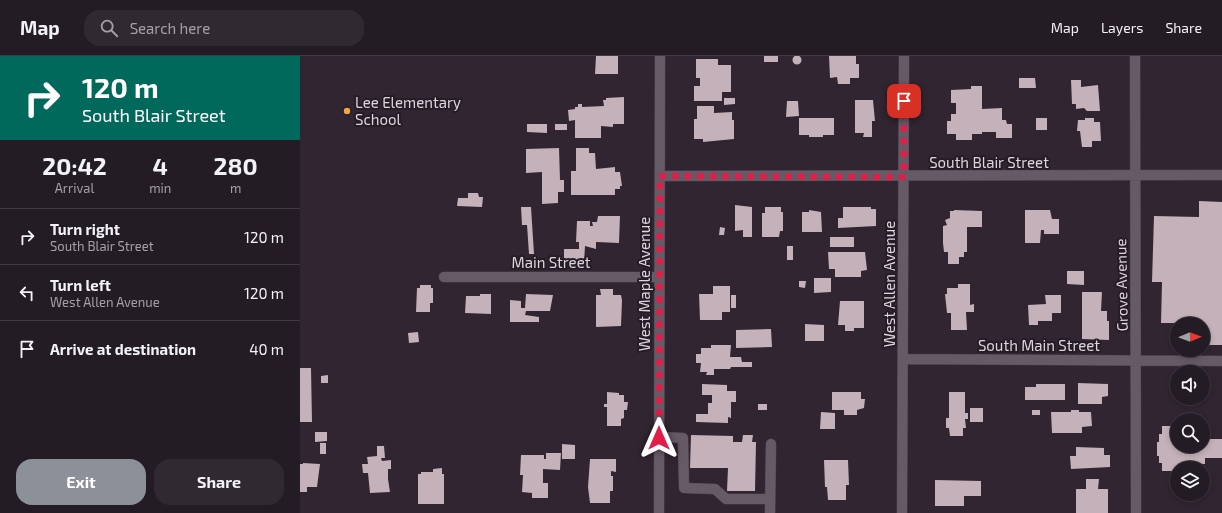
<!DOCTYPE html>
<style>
:root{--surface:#241c24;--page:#302931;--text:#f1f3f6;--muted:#a3a1a6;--line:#413a41;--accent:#8c9099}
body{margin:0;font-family:"Exo 2",sans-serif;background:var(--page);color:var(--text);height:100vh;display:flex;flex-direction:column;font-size:15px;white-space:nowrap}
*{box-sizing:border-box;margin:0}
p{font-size:13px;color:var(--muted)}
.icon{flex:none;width:22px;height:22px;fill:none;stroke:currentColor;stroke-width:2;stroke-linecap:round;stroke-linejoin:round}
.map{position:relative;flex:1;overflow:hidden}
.panel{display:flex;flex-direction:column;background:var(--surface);width:300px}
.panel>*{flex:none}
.banner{background:#00695c;color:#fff;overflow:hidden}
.needle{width:26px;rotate:89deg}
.buttons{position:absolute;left:870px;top:261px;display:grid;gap:8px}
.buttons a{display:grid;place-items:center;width:40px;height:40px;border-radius:50%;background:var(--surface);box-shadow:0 2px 6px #0003,0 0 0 1px var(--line);font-size:20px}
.pin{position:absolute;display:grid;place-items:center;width:34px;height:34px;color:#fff;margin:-17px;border-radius:8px;box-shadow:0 2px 6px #0006}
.me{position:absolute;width:44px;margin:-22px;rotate:0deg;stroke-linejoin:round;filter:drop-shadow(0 0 3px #0008)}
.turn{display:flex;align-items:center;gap:14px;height:84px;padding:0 16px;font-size:18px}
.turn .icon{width:52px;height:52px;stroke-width:2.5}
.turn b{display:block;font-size:28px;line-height:34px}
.eta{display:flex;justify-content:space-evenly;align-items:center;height:68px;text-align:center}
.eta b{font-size:24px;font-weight:700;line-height:28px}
.action{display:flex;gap:8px;margin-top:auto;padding:8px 16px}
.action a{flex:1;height:46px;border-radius:16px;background:var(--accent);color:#fff;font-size:16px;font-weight:700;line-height:46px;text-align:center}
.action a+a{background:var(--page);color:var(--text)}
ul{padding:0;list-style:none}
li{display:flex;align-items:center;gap:12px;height:56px;padding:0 16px;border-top:1px solid var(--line)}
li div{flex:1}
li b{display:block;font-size:15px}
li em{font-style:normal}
header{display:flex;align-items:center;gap:24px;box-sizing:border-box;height:56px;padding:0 20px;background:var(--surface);border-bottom:1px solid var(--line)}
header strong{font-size:19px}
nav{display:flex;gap:22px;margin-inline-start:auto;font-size:14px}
.search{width:280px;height:36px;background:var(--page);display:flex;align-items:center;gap:10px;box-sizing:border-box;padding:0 14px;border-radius:16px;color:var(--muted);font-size:15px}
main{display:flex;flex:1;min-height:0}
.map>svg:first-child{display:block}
.building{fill:#c4b1ba}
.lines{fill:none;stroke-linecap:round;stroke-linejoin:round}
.minor-casing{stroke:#4b424b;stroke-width:11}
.minor{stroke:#675a67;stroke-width:10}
.route{stroke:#e11d48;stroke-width:7;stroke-dasharray:0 12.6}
.poi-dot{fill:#f1a540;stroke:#261c26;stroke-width:1.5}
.labels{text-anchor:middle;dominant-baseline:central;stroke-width:4;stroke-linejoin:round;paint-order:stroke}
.poi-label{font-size:15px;fill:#ded6dd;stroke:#261c26;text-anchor:start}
.street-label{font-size:15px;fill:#ded6dd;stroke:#261c26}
</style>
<header>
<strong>Map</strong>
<div class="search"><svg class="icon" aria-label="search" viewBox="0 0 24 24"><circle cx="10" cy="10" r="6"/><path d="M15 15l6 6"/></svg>Search here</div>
<nav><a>Map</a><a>Layers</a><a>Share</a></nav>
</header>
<main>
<section class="panel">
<div class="banner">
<div class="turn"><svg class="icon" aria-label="right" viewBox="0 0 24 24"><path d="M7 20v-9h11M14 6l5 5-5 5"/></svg><div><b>120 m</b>South Blair Street</div></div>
</div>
<div class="eta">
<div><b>20:42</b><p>Arrival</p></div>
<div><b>4</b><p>min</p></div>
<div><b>280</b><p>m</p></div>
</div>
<ul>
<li><svg class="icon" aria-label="right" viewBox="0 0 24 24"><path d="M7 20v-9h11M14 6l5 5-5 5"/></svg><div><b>Turn right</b><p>South Blair Street</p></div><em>120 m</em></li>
<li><svg class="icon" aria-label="left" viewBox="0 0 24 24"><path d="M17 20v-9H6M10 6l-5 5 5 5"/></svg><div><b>Turn left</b><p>West Allen Avenue</p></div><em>120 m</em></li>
<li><svg class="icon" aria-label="arrive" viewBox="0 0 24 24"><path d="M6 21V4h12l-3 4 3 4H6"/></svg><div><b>Arrive at destination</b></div><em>40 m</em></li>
</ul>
<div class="action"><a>Exit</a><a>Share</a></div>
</section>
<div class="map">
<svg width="922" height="457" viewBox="0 0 922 457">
<rect width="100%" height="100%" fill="#302530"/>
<path class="building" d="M492.5 4a4.5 4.5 0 1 1 9 0a4.5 4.5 0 1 1-9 0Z
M296,0H318V18H295Z
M464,0H478V6H464Z
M529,0H556V8H559V22H550V28H538L537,21L530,22Z
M396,3H418V9H431V36H422V45H394V30H400V22H396Z
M719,22H735L736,32H719Z
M771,24H781V31L798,29L800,55H787L784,52L776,53V48H772Z
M671,30H682V53L702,52V64H706L707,68H712V82H696V76H682V78H672V84H656V78H647V65H651V58H656V47H651V34L671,33Z
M324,41V68H313V71L301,70V82H275V64L269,65L268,54L275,53V51H278V48H282V51L304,50L303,44H306V42Z
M424,42H435V48L424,49Z
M555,44H573L575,65H572V81H563L564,77H555Z
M487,45H498L499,60L486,61Z
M397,50H414V57L432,56V64H434V83L403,86V83H394V63H397Z
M499,62H534V79H523V81H509V79H499Z
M736,62H747V74H736Z
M785,62H794V66H800L801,85H792V91H782L780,75H777L778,64H785Z
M227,68H247V77L227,76Z
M255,68H267V74H255Z
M259,92L260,124H264V136H258V147L242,148V116L226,117V93Z
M276,92H289V97H295L296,113L315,111V116H320L322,130H320V133H315V139H271V115H276Z
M168,137H178L179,141H183L182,151L157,150L158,142H168Z
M899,145L922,146V289H903V268H877V277H875V267H861L862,226H852L854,160L899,161Z
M435,149L452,151V181H443V174L435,175Z
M221,151H231L234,198H229L227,169H222Z
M465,151H481V156H483V175H480L479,181H462V157H465Z
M543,151H571V153H576V170L538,172V162H543Z
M509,154L521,156L522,176H502V156H509Z
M654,154L682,155V171H667V196H664V201H659V208H648V196H644L643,187V170L647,169L645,164L650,162V155H654Z
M725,154H750L752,163H759V178H744V174H741L740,187H725Z
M298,160H320L319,187L296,186V193L285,190L284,207L264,206V193H279V186H276L277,165H290V170H293L292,166H297Z
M420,171L425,172L424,179H419Z
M530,181H554V191H530Z
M487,190H493V204H487Z
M528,196H565L567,214L561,215V221H535V213H529Z
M767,215H784V229L767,228Z
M514,222H531V236L514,237Z
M499,225H506L505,232L499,231Z
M658,228H670V249L674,248V256H666L667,274H651V257H647L645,238H647V232H658Z
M120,229H131V232H133V247H130V256H116L117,232H120Z
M413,230H430V256H422V264H400L399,238H413Z
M300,233H313V239H321L322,244L321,270L296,271V239H301Z
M782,236H802L801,255H807V265H809V284L782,283Z
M180,238H191V258L165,257L166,240H180Z
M226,238L253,239L250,255H226L225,259L239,261V266H210V244L221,245V252H225Z
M431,239H436V252H431Z
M745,239H761V257H752V265H738V269H729L728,249L746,248Z
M540,245H564V272H554V275H545V269H538Z
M505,268L524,269V285H505Z
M471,273L472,291L436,292V274Z
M118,276L119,286L109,287L108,277Z
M411,289H431L430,301H441L442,306H452V311H431L430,313H414V319H406L407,316H400L401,307H396V298H401V292H411Z
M0,312H11L12,366H0Z
M28,319V327H21V320Z
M778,327L808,328V340L802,341V348H778Z
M402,328L427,329V335H436V346H431V362L428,361V367L396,366V358H408V347H412V339H402Z
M736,328H765V344H725V331H736Z
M307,336L319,337V339H324V346H328L327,354H324V362L321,363V370H307V351H304V348H307Z
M532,336H561V343H565L564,352L557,354V359H544V354H532Z
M649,336H665V357H668V363H665L666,372H663V380H650L649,372H646V362H649Z
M458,348H467V354H458Z
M670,352H683V366H670Z
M732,354H740V359H732Z
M771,354H779V356H791L792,370L782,371V377H752L751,356H771Z
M521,356L535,357V373H520Z
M862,370H877V390H903V378H905V383H922V402H905V408H901V412H877V427H875V415H862V407H859V400H857V386H859V378H862Z
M15,376H27V385L15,386Z
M391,379L433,380V386H442L443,379H453L452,386H456L455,435H427L428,412H390Z
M20,387H26V398H20Z
M262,388L275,389V403H262Z
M77,390H84L85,402H81L82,405L91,404V413H88V423L90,436L70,437L68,417H63L62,408H68L67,401L77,400Z
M776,391L804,392V399H810V411L771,413L770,400H776Z
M246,397H261L260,414L243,413V427H248V442H232V437L222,436L223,419H220L221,399H244V403H246Z
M290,403H316V416L311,415V420H313V435H310V447H290L288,431Z
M524,404H548L549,429H546V444H528L527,431H525Z
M3,407L20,408L17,431H7V436H0V408H3Z
M142,412V418H144V448H118V418H121V416H133V413Z
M786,423H799L798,433H808V457H776V433H786Z
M635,424L681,425V440H664V450H635Z"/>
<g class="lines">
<defs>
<path id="minor" d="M835,0L836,457
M360,120L922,119
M144,221H359
M603,303L922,305
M359,381L383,382L384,432L415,433L426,443H470
M359,457L360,0
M470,457L471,388
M602,457L604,0"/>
</defs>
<use href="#minor" class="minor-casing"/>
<use href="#minor" class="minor"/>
</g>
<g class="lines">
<path class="route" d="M359,382L360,120L604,121V45"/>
</g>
<circle class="poi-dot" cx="47" cy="55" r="4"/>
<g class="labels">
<g class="poi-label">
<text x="55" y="46">Lee Elementary<tspan x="55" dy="17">School</tspan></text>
</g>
<g class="street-label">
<text x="689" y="106">South Blair Street</text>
<text x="251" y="206">Main Street</text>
<text transform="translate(344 228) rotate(-90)">West Maple Avenue</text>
<text transform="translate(589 228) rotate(-90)">West Allen Avenue</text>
<text transform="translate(821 229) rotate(-91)">Grove Avenue</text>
<text x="739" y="289">South Main Street</text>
</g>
</g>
</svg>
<div class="buttons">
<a><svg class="needle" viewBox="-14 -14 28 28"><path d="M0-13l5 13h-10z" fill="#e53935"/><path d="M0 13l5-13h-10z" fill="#a3a1a6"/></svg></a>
<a><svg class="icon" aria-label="sound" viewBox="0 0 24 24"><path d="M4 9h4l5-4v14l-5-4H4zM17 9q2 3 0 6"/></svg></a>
<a><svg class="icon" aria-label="search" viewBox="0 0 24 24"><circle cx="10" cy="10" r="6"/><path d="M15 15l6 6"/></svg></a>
<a><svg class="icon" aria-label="layers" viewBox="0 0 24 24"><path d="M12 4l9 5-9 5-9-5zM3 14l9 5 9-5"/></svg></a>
</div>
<div class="pin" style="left:604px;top:45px;background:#d93025"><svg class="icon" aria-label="arrive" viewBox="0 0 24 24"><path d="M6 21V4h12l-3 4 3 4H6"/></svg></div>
<svg class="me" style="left:359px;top:382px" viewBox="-20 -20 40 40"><path d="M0-17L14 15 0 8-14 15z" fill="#e11d48" stroke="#fff" stroke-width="4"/></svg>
</div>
</main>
